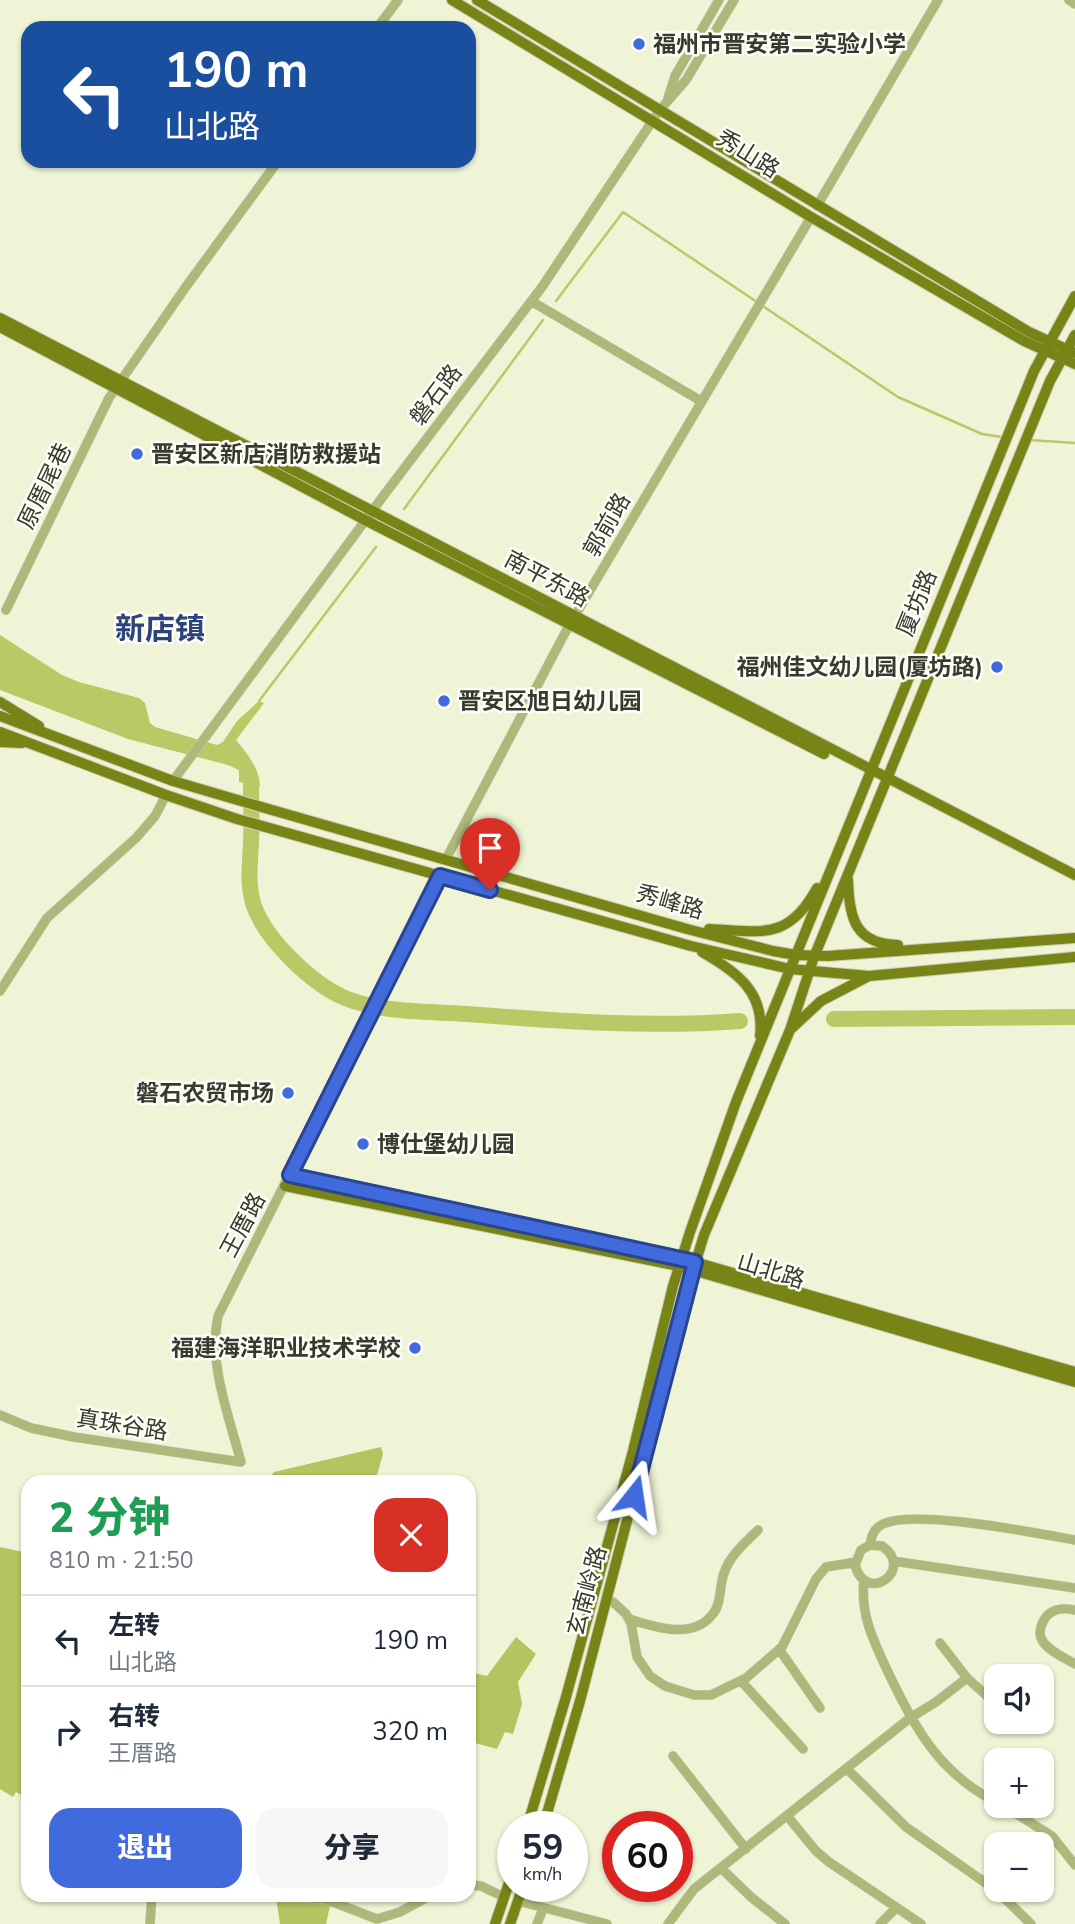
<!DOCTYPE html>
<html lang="zh">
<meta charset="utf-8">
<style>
:root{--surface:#fff;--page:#f6f6f7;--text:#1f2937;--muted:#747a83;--line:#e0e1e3;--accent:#416adc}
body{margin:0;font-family:"Nunito Sans","Noto Sans SC",sans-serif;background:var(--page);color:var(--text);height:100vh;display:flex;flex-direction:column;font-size:26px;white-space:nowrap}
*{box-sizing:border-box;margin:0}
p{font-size:23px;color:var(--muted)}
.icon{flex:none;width:38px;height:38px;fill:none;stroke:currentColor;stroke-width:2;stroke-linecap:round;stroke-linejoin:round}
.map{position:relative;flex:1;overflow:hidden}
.sheet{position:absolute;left:21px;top:1475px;width:455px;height:427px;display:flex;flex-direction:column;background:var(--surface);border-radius:21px;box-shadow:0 2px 5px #0004}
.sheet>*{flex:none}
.top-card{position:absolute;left:21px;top:21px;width:455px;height:147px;border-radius:21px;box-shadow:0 2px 5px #0004;background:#1a4fa0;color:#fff;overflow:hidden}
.fabs{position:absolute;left:984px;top:1664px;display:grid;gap:14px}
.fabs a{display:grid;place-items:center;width:70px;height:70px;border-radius:14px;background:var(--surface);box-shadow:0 2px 5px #0004;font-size:35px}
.speed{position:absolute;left:497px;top:1811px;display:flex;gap:14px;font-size:35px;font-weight:700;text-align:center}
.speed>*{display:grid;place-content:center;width:91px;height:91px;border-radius:50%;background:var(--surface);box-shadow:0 2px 5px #0004;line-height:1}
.speed small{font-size:18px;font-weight:400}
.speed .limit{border:10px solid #d22;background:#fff;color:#111}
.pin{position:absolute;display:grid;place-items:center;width:60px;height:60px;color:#fff;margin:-72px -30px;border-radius:50% 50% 50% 0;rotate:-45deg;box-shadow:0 0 7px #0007}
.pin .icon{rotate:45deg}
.me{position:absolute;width:77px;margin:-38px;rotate:15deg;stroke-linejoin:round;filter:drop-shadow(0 0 5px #0008)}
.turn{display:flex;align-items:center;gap:24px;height:147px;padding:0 28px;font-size:32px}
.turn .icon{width:91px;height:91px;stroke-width:2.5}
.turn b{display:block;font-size:49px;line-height:60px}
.round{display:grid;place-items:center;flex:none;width:74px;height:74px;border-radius:21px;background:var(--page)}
.head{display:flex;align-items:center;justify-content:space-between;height:119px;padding:0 28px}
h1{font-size:42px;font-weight:800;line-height:52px;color:#1e9e55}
.cta{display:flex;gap:14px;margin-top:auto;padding:14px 28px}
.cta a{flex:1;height:80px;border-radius:21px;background:var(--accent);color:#fff;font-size:28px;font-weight:800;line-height:80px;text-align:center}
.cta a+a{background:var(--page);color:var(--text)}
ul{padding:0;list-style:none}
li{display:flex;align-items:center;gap:21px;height:91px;padding:0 28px;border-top:2px solid var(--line)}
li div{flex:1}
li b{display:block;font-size:26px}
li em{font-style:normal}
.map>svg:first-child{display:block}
.forest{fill:#b5c360}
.water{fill:#bac865}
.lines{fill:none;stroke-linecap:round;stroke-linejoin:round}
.stream{stroke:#bac865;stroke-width:2.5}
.river{stroke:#bac865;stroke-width:16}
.minor-casing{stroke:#cacfb4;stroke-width:10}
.major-casing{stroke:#cacfb4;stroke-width:12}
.minor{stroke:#aeb87a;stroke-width:9}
.major{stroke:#798417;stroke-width:10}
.route-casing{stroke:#2a458f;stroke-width:18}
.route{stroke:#416adc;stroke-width:12}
.poi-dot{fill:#416adc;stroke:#fdfef8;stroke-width:2.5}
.labels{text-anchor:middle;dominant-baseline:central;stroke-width:5;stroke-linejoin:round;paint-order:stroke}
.poi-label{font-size:23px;font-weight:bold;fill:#383a2e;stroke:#fdfef8;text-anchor:start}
.street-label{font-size:23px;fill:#383a2e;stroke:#fdfef8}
.district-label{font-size:30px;font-weight:bold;fill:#2c437b;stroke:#fdfef8}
</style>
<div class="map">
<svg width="1075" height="1924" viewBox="0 0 1075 1924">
<rect width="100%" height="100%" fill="#eef4d5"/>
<path class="forest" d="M381,1447L383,1454L375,1482H266L274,1472Z
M0,1547L28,1553V1798L16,1792L13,1797L0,1789Z
M516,1637L536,1654L518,1682L522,1704L513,1734L505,1732L497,1749L475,1743L469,1752V1672L487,1676Z
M276,1897L331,1901L326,1924H280Z"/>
<path class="water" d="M0,635L62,675L79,682L139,698L145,703L150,723L155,727L217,745L223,742L237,721L259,701L264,703L236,740C247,753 260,769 260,787L239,782V770L228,765L128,739L0,690Z"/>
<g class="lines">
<path class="stream" d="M556,301L623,212L898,397L982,434L1002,437
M1029,440L1075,443
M404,509L543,320
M259,701L376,547"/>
<path class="river" d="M251,785C251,804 252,824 251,843C250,864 247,885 254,906C266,940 312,984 345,998C382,1013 427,1011 466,1014C558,1021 647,1028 740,1021
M834,1019L1075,1017"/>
<defs>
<path id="minor" d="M1069,0L1075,4
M377,28L398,0
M668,98L675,76L719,0
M817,206L938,0
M531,301L701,401
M6,610L109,398L185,288L278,161
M173,781L384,495L542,287L659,111L686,80L734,0
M446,859L566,631L811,217
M0,991L47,918L136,838L155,816L166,795
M0,1415L31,1428L74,1437L241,1462C229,1416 208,1364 218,1316L440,876
M870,1545L882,1546C916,1569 866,1606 855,1565L861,1550L870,1545C871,1536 874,1528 883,1524C916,1509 1035,1533 1075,1540
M893,1561L1075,1588
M864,1580C860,1615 874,1642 888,1672C914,1727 939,1773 996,1802
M613,1602L626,1614L631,1623L637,1657L650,1676L665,1686L694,1695H711L746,1678L782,1647L816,1579L826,1567L856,1562
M1075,1610C1060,1607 1048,1609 1042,1624C1040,1629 1039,1635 1042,1640C1048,1651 1065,1658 1075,1664
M629,1619C654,1627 692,1640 712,1615C722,1604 719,1586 724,1573C730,1555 745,1543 758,1530
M940,1643L967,1678L996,1704
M779,1649L820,1708
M741,1681L803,1749
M673,1756L746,1849
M847,1769L906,1827L997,1891L1031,1924
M1004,1806L1052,1836L1075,1865
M788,1817L816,1851L829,1862L921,1924
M721,1868L751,1897L785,1924
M469,1885L481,1886L504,1897
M268,1895L325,1899L377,1919L400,1912L431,1895
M518,1901L607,1924
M150,1924L152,1895
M537,1924L543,1909
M668,1924L694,1889L910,1718L936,1702L967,1678
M880,1924L896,1908"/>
<path id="major" d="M452,0L811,217L1024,341L1075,364
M477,0L1029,332L1075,353
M0,318L1075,875
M0,327L365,520L824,754
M0,702L39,726
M0,716L173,781L265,808L687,929L773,951L796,955L828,956L1075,938
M0,732L166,795L237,819L691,946L790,969L869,976L1075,957
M0,742L22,743
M848,880C849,918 855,944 898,945
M709,929C760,931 788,942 817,888
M702,952C737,972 765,992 760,1036
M792,1028L821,1001L867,977
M290,1175L681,1258L1075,1372
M285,1186L679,1266L1075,1382
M527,1827L566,1697L633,1451L673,1286L690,1232L736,1102L1034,371L1075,296
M543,1827L580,1701L687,1290L704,1235L790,1030L814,957L1050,381L1075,335
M495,1924L513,1871
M510,1924L523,1886"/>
</defs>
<use href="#minor" class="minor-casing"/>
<use href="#major" class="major-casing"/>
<use href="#minor" class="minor"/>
<use href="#major" class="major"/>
</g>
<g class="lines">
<defs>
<path id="route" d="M490,890L440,876L290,1175L695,1262L634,1496"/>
</defs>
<use href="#route" class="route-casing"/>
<use href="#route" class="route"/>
</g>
<g class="poi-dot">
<circle cx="639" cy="44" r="7"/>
<circle cx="137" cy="454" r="7"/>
<circle cx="997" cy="667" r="7"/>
<circle cx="444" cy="701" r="7"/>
<circle cx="288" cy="1093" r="7"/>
<circle cx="363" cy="1144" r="7"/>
<circle cx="415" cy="1348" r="7"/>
</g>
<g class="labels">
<g class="poi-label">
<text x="653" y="44">福州市晋安第二实验小学</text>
<text x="151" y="454">晋安区新店消防救援站</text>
<text x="983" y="667" text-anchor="end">福州佳文幼儿园(厦坊路)</text>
<text x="458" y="701">晋安区旭日幼儿园</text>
<text x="274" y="1093" text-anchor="end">磐石农贸市场</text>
<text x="377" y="1144">博仕堡幼儿园</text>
<text x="401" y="1348" text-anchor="end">福建海洋职业技术学校</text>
</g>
<g class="street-label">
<text transform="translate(748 154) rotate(32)">秀山路</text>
<text transform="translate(436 395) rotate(-53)">磐石路</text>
<text transform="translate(45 486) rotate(-64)">原厝尾巷</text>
<text transform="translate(607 525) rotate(-60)">郭前路</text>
<text transform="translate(547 579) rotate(28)">南平东路</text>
<text transform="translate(917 603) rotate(-68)">厦坊路</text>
<text transform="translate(670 902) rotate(16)">秀峰路</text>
<text transform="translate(243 1225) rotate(-62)">王厝路</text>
<text transform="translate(771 1271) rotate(17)">山北路</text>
<text transform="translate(122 1425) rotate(9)">真珠谷路</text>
<text transform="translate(587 1591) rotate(-75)">玄南岭路</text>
</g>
<g class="district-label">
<text x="160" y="629">新店镇</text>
</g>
</g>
</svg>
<div class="fabs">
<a><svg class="icon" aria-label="sound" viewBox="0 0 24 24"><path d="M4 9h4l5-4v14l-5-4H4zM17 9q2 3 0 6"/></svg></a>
<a>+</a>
<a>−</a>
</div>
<div class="speed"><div>59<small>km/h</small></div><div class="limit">60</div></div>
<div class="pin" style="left:490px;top:890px;background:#d93025"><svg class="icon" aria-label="arrive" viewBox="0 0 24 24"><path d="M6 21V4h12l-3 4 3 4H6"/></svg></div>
<svg class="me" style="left:634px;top:1496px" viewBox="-20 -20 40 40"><path d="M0-17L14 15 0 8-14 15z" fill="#416adc" stroke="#fff" stroke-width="4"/></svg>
<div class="top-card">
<div class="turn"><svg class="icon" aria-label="left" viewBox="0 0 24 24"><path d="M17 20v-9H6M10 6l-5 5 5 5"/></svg><div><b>190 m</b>山北路</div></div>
</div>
<section class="sheet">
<div class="head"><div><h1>2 分钟</h1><p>810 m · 21:50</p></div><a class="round" style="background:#d93025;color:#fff"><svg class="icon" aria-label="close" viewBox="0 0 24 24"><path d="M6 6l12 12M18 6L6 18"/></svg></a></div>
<ul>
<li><svg class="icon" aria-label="left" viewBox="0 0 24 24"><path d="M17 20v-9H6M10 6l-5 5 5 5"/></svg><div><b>左转</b><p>山北路</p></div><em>190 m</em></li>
<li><svg class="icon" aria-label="right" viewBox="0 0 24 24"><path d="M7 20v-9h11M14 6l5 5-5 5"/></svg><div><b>右转</b><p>王厝路</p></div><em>320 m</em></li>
</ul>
<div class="cta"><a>退出</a><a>分享</a></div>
</section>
</div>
